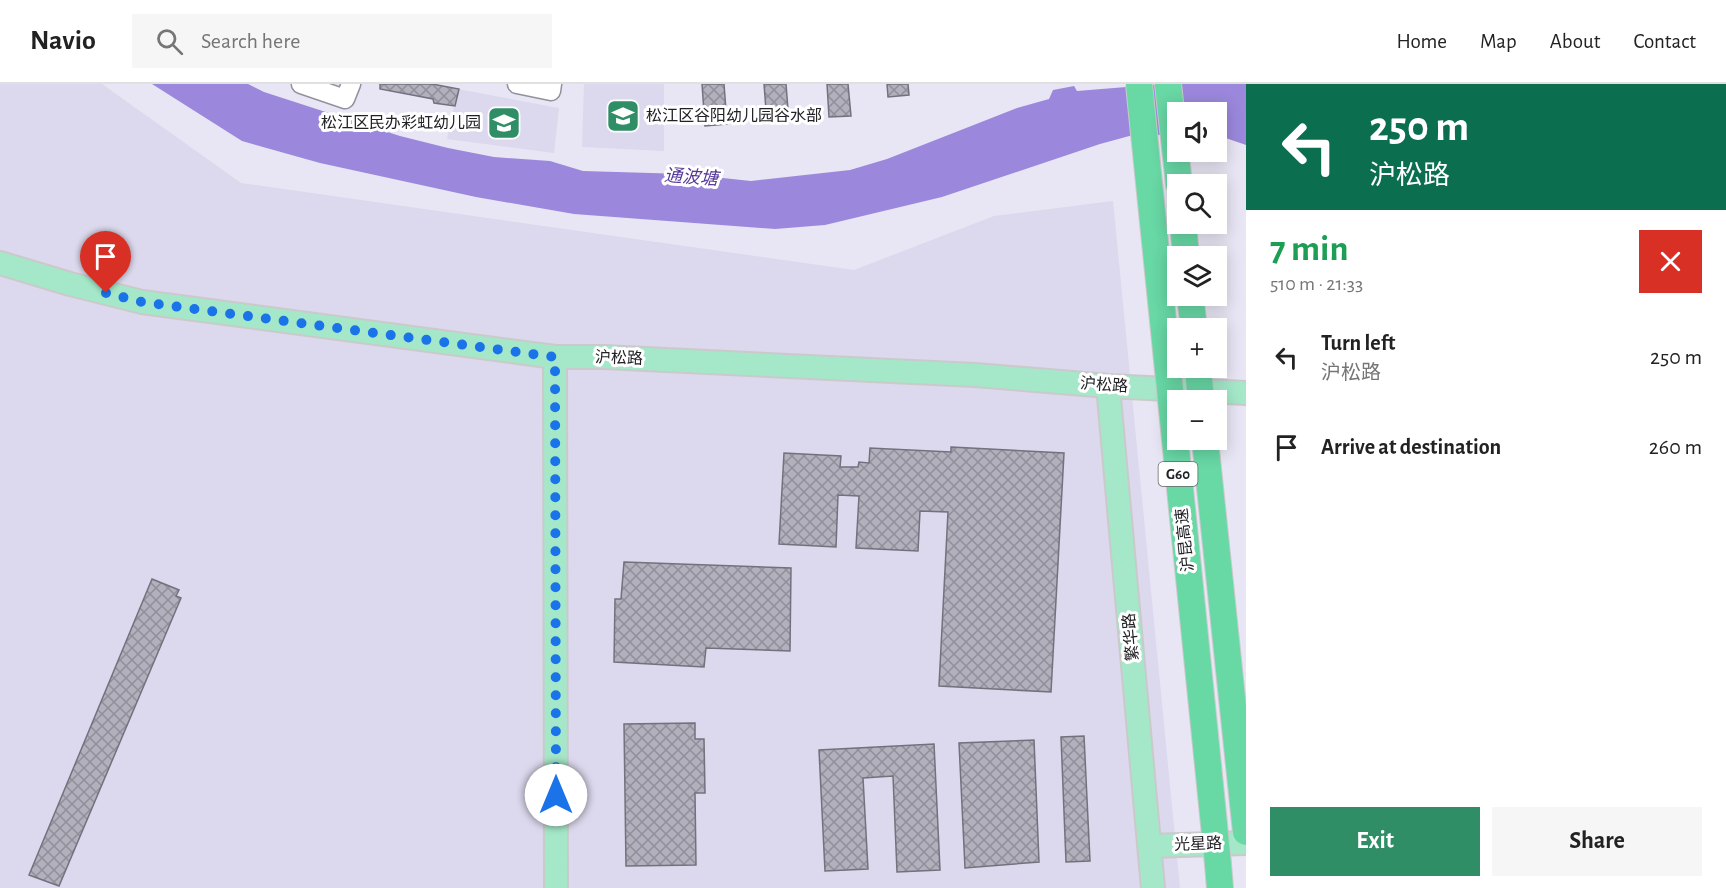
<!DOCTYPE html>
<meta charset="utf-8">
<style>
:root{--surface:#fff;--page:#f6f6f6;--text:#222;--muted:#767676;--line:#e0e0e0;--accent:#2f8e66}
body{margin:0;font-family:"Alegreya Sans","Noto Sans SC",sans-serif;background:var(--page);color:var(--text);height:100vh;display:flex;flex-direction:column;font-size:22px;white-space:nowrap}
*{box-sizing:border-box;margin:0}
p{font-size:20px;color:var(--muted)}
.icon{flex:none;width:33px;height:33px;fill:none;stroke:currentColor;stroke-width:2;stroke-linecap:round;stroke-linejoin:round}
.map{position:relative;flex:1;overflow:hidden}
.sheet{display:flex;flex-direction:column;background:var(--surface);width:480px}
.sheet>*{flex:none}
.top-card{background:#0b6e4f;color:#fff;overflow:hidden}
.controls{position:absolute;left:1167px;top:18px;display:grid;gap:12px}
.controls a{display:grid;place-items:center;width:60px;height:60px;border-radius:0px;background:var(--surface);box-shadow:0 3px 15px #0003;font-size:30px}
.pin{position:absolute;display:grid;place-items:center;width:51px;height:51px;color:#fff;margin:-62px -26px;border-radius:50% 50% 50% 0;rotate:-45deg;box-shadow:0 0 6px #0007}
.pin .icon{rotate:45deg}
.me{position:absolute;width:66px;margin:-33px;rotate:0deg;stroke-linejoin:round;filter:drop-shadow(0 0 4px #0008)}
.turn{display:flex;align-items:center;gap:21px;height:126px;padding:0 24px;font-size:27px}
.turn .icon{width:78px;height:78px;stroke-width:2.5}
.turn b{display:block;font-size:42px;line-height:51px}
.round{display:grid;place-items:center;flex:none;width:63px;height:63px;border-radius:0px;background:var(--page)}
.summary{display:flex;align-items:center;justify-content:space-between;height:102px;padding:0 24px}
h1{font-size:36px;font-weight:700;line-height:45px;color:#1e9e55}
.button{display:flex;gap:12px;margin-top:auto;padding:12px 24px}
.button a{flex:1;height:69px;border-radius:0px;background:var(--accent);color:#fff;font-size:24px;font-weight:700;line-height:69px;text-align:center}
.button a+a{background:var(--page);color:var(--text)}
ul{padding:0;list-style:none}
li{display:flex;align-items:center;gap:18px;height:90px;padding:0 24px}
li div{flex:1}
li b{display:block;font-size:22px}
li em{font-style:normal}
header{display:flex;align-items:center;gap:36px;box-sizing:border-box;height:84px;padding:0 30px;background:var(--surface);border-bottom:2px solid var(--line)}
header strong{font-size:28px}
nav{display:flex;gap:33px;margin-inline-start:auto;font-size:21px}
.search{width:420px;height:54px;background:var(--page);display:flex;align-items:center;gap:15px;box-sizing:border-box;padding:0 21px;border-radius:0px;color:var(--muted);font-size:22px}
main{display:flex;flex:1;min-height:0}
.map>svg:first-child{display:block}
.built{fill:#dcd8ed}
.water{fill:#9b88dc}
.building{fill:url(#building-cross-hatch);stroke:#73717d;stroke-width:1.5}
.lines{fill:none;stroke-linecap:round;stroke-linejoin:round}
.minor-casing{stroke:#93919d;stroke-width:21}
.major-casing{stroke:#cacacb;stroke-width:26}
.highway-casing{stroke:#cacacb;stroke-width:28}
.minor{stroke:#fff;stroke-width:18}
.major{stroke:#a4e8c9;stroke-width:22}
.highway{stroke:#68d8a5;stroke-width:26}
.highway-bridge-casing{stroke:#cacacb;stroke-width:28;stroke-linecap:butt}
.highway-bridge{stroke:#68d8a5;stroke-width:26}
.route{stroke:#1a73e8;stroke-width:10;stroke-dasharray:0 18}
.labels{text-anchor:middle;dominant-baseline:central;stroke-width:6;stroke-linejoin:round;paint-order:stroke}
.shield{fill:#fff;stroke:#646466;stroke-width:1.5}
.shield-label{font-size:15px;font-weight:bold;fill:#212125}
.poi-label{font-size:16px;fill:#212125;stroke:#fff;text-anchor:start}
.street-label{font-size:16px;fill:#212125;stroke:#fff}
.water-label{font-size:18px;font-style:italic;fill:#56389a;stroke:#fff}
</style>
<header>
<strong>Navio</strong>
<div class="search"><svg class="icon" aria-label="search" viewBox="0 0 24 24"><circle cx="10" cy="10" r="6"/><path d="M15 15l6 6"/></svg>Search here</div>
<nav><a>Home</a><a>Map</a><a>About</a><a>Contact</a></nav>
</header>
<main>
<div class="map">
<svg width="1246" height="804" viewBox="0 0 1246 804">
<defs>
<pattern id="building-cross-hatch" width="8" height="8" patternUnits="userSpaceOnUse" patternTransform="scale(1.5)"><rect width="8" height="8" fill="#b2b0bd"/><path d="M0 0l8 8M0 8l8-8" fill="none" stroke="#908f99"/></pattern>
</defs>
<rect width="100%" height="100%" fill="#e8e6f4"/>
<path class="built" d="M0,0H102L241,99L854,186L994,132L1113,117L1180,804H0Z
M584,0H664V67L582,63Z
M458,5L559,24L554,69L447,55Z"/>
<path class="water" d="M152,0H248L264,8L400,52L448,64L494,73L550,77L583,87L685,90L751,97L850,86L887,75L1017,24L1049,15L1053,6L1074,2L1077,7L1163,0H1246V61L1217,51L1216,28H1178L1177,51H1133L1100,60L942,113L825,141L775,145L574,130L476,113L320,79L242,57Z"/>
<path class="building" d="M380,0H432L459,5L455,22L434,19L433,15L380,5Z
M702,0H724L727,40L705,42Z
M764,0H786L789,38L767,39Z
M827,0H848L851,32L829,33Z
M887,0H908L909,11L888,13Z
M951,363L1064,369L1051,608L939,602L948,428L920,427L918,467L856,464L859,412L838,411L836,463L779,460L784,369L841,372L840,383H858L859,378L869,379L870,364L951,368Z
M624,478L791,484L790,567L706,564L704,583L614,578L615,515H621Z
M152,495L179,506L176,512L181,514L59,802L29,791Z
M695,639V655H704L705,709H695L696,781L626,782L624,640Z
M1084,652L1090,777L1066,778L1061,653Z
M1034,656L1039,778L965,784L959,659Z
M934,660L940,786L897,788L893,692L863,694L868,785L825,787L819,666Z"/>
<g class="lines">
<defs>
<path id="minor" d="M301,0L345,15L351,0
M517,0L551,7L552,0"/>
<path id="major" d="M0,179L70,200L142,218L555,273H604L975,291L1108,302L1246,309
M555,273L556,804
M1108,302L1153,804
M1150,762L1246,759"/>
<path id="highway" d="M1168,0L1179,100
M1183,140L1186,172
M1190,212L1194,244
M1205,356L1246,748
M1218,780L1220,804"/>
</defs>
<use href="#minor" class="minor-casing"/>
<use href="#major" class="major-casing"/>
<use href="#highway" class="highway-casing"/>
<use href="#minor" class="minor"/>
<use href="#major" class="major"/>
<use href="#highway" class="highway"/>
<defs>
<path id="highway-bridge" d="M1139,0L1218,780
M1198,284L1201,316"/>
</defs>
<use href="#highway-bridge" class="highway-bridge-casing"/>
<use href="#highway-bridge" class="highway-bridge"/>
</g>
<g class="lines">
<path class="route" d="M106,209L142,218L555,273L556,711"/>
</g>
<defs>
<symbol id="school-square" viewBox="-11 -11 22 22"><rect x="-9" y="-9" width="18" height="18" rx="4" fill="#2f8e66" stroke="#fff"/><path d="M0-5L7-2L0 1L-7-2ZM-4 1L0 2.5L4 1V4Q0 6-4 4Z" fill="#fff"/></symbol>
</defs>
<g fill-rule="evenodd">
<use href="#school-square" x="604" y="13" width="38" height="38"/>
<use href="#school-square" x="485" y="20" width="38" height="38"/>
</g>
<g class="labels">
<rect class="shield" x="1158.5" y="378" width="39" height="24" rx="4.5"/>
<g class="shield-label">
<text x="1178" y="390">G60</text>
</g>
<g class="poi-label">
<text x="646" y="32">松江区谷阳幼儿园谷水部</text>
<text x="481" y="39" text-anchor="end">松江区民办彩虹幼儿园</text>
</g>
<g class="street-label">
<text transform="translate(619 274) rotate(2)">沪松路</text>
<text transform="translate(1104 301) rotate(4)">沪松路</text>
<text transform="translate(1185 456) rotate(-96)">沪昆高速</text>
<text transform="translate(1131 553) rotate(-95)">繁华路</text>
<text transform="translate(1198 760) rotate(-2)">光星路</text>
</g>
<g class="water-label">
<text transform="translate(691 94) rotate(4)">通波塘</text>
</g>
</g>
</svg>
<div class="controls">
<a><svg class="icon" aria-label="sound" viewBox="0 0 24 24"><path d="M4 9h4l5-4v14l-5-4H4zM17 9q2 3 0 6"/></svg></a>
<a><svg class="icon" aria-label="search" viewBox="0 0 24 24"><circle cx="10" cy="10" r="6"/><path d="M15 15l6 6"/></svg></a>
<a><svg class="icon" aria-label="layers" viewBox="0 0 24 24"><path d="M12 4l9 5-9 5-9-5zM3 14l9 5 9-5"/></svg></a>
<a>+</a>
<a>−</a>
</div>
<div class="pin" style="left:106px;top:209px;background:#d93025"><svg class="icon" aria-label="arrive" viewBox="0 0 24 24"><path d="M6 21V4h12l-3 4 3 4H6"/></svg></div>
<svg class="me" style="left:556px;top:711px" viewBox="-20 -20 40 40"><circle r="19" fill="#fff"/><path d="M0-13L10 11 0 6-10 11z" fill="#1a73e8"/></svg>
</div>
<section class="sheet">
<div class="top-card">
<div class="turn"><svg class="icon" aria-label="left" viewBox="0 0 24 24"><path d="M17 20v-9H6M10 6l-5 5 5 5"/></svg><div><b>250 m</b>沪松路</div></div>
</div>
<div class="summary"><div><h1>7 min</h1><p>510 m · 21:33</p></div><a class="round" style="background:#d93025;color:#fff"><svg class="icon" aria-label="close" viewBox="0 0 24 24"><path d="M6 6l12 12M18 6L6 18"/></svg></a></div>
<ul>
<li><svg class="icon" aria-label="left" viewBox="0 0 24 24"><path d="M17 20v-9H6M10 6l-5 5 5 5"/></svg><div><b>Turn left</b><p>沪松路</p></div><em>250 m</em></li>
<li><svg class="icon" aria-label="arrive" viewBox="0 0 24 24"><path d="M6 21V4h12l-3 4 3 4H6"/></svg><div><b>Arrive at destination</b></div><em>260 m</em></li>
</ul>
<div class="button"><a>Exit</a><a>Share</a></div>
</section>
</main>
